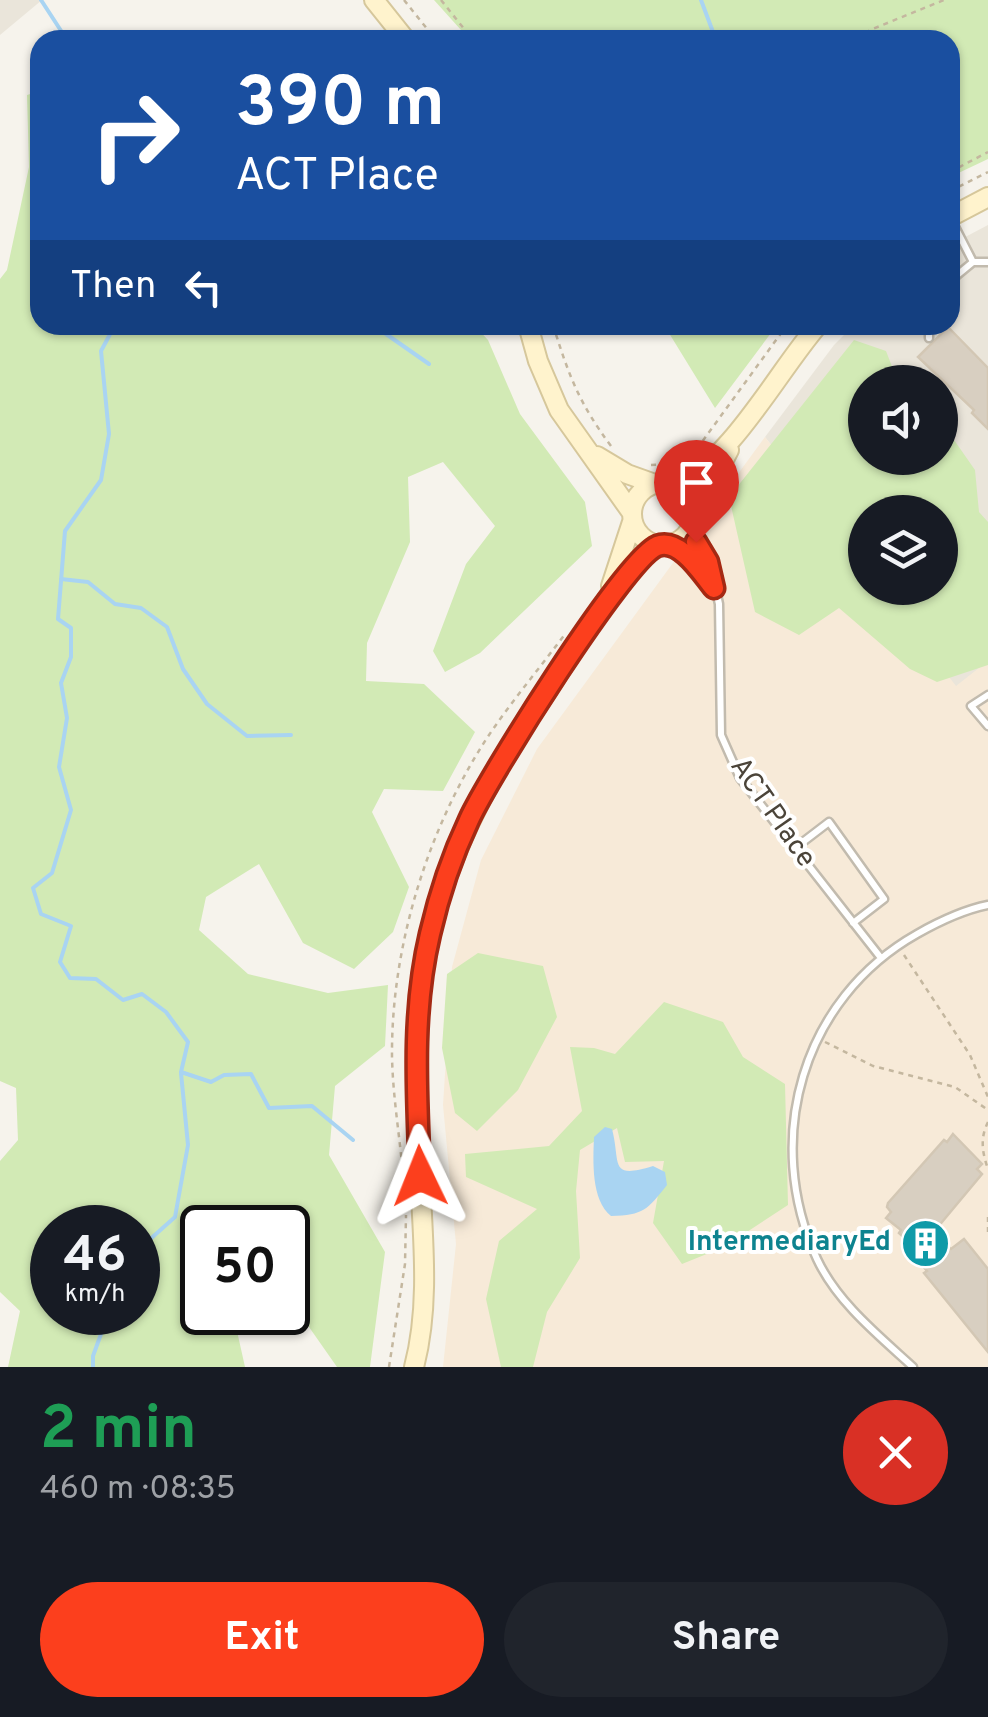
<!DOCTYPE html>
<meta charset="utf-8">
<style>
:root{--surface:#171b24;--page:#20242c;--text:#f1f3f6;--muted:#9ea1a6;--accent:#fc3f1d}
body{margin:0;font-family:Overpass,sans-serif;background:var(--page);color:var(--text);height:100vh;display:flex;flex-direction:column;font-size:38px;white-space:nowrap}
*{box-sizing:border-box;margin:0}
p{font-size:32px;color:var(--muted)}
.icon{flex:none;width:55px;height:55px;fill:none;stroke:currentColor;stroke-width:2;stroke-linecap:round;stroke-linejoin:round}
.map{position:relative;height:1367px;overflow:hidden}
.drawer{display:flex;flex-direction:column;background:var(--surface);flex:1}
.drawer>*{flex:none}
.guide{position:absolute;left:30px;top:30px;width:930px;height:305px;border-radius:30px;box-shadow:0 2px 8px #0004;background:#1a4fa0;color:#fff;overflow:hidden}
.tools{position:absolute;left:848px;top:365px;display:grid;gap:20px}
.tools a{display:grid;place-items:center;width:110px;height:110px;border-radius:50%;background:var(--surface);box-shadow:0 2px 8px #0004;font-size:50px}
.speed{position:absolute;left:30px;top:1205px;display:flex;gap:20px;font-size:50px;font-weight:700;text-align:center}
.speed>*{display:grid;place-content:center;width:130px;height:130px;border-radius:50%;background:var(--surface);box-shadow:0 2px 8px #0004;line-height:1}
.speed small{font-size:25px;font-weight:400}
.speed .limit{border:5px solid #111;border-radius:15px;background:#fff;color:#111}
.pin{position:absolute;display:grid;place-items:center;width:85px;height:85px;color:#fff;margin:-102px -42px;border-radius:50% 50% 50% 0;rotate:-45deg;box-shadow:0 0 10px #0007}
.pin .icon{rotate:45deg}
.me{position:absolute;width:110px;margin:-55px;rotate:358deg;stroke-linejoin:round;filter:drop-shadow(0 0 8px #0008)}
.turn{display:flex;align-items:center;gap:35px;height:210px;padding:0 40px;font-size:45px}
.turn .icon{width:130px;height:130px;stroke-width:2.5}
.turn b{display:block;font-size:70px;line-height:85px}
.then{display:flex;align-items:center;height:95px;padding:0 40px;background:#0003;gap:20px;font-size:38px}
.round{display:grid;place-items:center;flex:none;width:105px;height:105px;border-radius:52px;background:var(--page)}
.head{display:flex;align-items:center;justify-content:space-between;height:170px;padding:0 40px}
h1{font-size:60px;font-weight:700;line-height:75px;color:#1e9e55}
.button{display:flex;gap:20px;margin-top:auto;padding:20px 40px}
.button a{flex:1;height:115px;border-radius:60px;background:var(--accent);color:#fff;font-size:40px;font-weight:700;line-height:115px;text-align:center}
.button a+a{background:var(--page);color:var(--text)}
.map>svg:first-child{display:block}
.residential{fill:#eae5da;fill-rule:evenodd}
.commercial{fill:#f7ead8}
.green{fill:#d2eab5;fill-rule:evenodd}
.water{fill:#a9d4f2}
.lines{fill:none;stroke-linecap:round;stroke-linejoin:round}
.stream{stroke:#a9d4f2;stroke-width:4}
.building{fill:#d8cfc1;stroke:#d3c7b4;stroke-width:2.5}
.service-casing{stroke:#c2bbae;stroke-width:11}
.secondary-casing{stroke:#d6c79b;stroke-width:22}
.path{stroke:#c4b79f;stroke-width:2.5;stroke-dasharray:5 5;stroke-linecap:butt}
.service{stroke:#fff;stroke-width:6}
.secondary{stroke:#fff3cd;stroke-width:18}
.route-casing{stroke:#a42913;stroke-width:25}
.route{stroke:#fc3f1d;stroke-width:18}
.labels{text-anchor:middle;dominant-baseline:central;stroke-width:8;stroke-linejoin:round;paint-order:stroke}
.street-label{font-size:28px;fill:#4b4439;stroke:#fff}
.culture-label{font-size:28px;font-weight:bold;fill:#0d838f;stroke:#fff;text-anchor:end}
</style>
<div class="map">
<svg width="988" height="1367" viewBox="0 0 988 1367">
<rect width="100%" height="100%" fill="#f6f3ec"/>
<path class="residential" d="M0,0H42L0,35Z
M988,225V661L956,687L880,588H940V512H865V567L765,437L834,345L854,325H950V245ZM865,382H940V458H865Z"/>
<path class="commercial" d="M765,437L865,567V588H880L956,686L988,661V1367H443L456,1244L443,1105L452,967L481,860L537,749Z"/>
<path class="green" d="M434,0H988V159L950,177V40H470Z
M40,91V325H474L488,340L520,414L585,502L592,546L480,653L445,672L433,651L466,564L495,526L443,462L408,477L410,542L367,643L366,681L424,684L475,732L443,791L384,789L372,812L409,887L393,932L354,969L303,943L259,864L206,897L199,930L248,974L328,993L388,985L385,1046L335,1086L329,1155L385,1252L370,1367H337L288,1297V1228H202V1312L233,1313L245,1367H8L20,1311L0,1292V1161L18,1140L16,1088L0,1081V279L7,270L29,167L27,95ZM52,1228H138V1312H52Z
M664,325H777L715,408Z
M854,340L886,351L898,382H865V458H940V426L945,427L975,470L979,512L988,522V665L937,682L910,669L839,608L799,635L755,612L729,497ZM865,512H940V588H865Z
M478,953L543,966L557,1017L518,1090L477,1131L455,1113L442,1048L447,974Z
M664,1002L723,1022L743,1057L785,1084L788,1205L724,1247L682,1264L653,1223L664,1161L625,1162L617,1128L580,1150L576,1191L580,1258L547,1312L533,1367H501L486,1299L499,1241L537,1209L466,1177L465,1154L549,1146L582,1111L570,1047L594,1048L615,1054Z"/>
<path class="water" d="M605,1127L612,1129C621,1163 608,1180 653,1166L665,1172L667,1185C647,1210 644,1215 611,1216C591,1200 593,1161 594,1137Z"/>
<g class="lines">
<path class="stream" d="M41,0L67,40
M701,0L716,40
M115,325L101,351L109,434L101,480L65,531L58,619L71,628V657L61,683L67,718L59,767L71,810L52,873L33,888L41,914L71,926L60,962L70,978L96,979L123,1000L142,994L166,1012L188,1042L181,1072L211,1082L224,1075L251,1074L269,1108L312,1106L353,1140
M367,325L386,334L429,364
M61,579L88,582L115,604L141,608L167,627L183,669L207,704L247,736L291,735
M138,1250L175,1217L188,1145L181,1073
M93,1367V1356L109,1312"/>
</g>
<path class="building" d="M948,327L988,368V429L972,413L974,410L918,357Z
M953,1134L982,1164L977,1169L982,1174L932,1234L951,1249L964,1239L988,1269V1352L924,1273L927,1271L922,1265L929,1260L899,1233L901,1230L886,1218L891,1212L887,1207L888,1203L944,1140L947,1142Z"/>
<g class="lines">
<defs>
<path id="service" d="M973,262H988
M950,281L973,262L951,219
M929,338V325
M691,528L712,572L719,604L721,735L740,778L881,958
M669,545L701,569L714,588
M988,695L971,706L988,726
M795,848L829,822L884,899L853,923
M913,1367C878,1335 837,1302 817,1259C762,1139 802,999 917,934C940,921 963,910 988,905"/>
<path id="secondary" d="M374,0L406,40
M950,217L988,197
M528,325L538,361L559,410L632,513
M597,456L627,474L655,484
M632 514a31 31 0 1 1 62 0a31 31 0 1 1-62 0Z
M675,485C730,463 778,371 818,325
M695,515L729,450
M611,586L632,522
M414,1367C432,1299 421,1224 419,1155C417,1107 414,1058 418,1010C429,886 479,791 548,690C580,642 611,581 658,545"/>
</defs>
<use href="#service" class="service-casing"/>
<use href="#secondary" class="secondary-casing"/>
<path class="path" d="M404,0L436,40
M441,0L473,40
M858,40L870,30L944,0
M950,172L988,152
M950,191L988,172
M553,325C569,376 579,403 611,446
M651,465L673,464L699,446L787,325
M904,955L970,1055L988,1097
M825,1042L873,1066L955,1087L988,1110
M988,1122C980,1138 982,1152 988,1169
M404,1187C401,1143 393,1101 392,1057C391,948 427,830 487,738C511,702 539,669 565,634
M988,1217V1234
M389,1367L405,1264L406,1215"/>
<use href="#service" class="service"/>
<use href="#secondary" class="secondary"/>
</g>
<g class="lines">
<defs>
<path id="route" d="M420,1176C417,1095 411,1014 430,934C439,895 452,856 469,820C488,778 624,560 657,546C680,537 703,575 714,588L708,562L696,542"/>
</defs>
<use href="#route" class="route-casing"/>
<use href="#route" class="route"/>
</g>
<defs>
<symbol id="building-disc" viewBox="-11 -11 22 22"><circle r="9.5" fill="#0f9aa8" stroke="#fff"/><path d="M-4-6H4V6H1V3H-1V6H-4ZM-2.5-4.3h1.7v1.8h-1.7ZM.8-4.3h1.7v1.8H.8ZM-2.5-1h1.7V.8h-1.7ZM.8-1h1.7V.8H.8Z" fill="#fff"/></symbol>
</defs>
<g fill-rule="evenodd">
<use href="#building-disc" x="898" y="1216" width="55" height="55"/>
</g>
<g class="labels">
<g class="street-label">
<text transform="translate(772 813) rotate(55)">ACT Place</text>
</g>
<g class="culture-label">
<text x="891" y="1243">IntermediaryEd</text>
</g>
</g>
</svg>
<div class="tools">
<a><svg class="icon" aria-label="sound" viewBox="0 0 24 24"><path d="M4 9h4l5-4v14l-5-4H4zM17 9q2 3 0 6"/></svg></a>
<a><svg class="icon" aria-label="layers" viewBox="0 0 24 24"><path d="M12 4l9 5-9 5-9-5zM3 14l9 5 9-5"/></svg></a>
</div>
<div class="speed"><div>46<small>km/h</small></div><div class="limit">50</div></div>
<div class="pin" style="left:696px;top:542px;background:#d93025"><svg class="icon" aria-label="arrive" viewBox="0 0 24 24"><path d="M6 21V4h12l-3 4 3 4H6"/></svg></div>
<svg class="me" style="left:420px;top:1176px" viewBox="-20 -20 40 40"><path d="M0-17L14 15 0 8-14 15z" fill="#fc3f1d" stroke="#fff" stroke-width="4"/></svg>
<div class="guide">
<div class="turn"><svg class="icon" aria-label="right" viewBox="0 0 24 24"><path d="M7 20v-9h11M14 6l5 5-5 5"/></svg><div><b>390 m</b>ACT Place</div></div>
<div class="then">Then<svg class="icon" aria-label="left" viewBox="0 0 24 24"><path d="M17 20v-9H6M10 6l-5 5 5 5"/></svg></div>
</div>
</div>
<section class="drawer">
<div class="head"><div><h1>2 min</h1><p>460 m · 08:35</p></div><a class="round" style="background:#d93025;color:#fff"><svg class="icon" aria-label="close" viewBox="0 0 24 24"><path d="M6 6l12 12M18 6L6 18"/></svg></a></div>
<div class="button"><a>Exit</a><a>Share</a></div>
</section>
